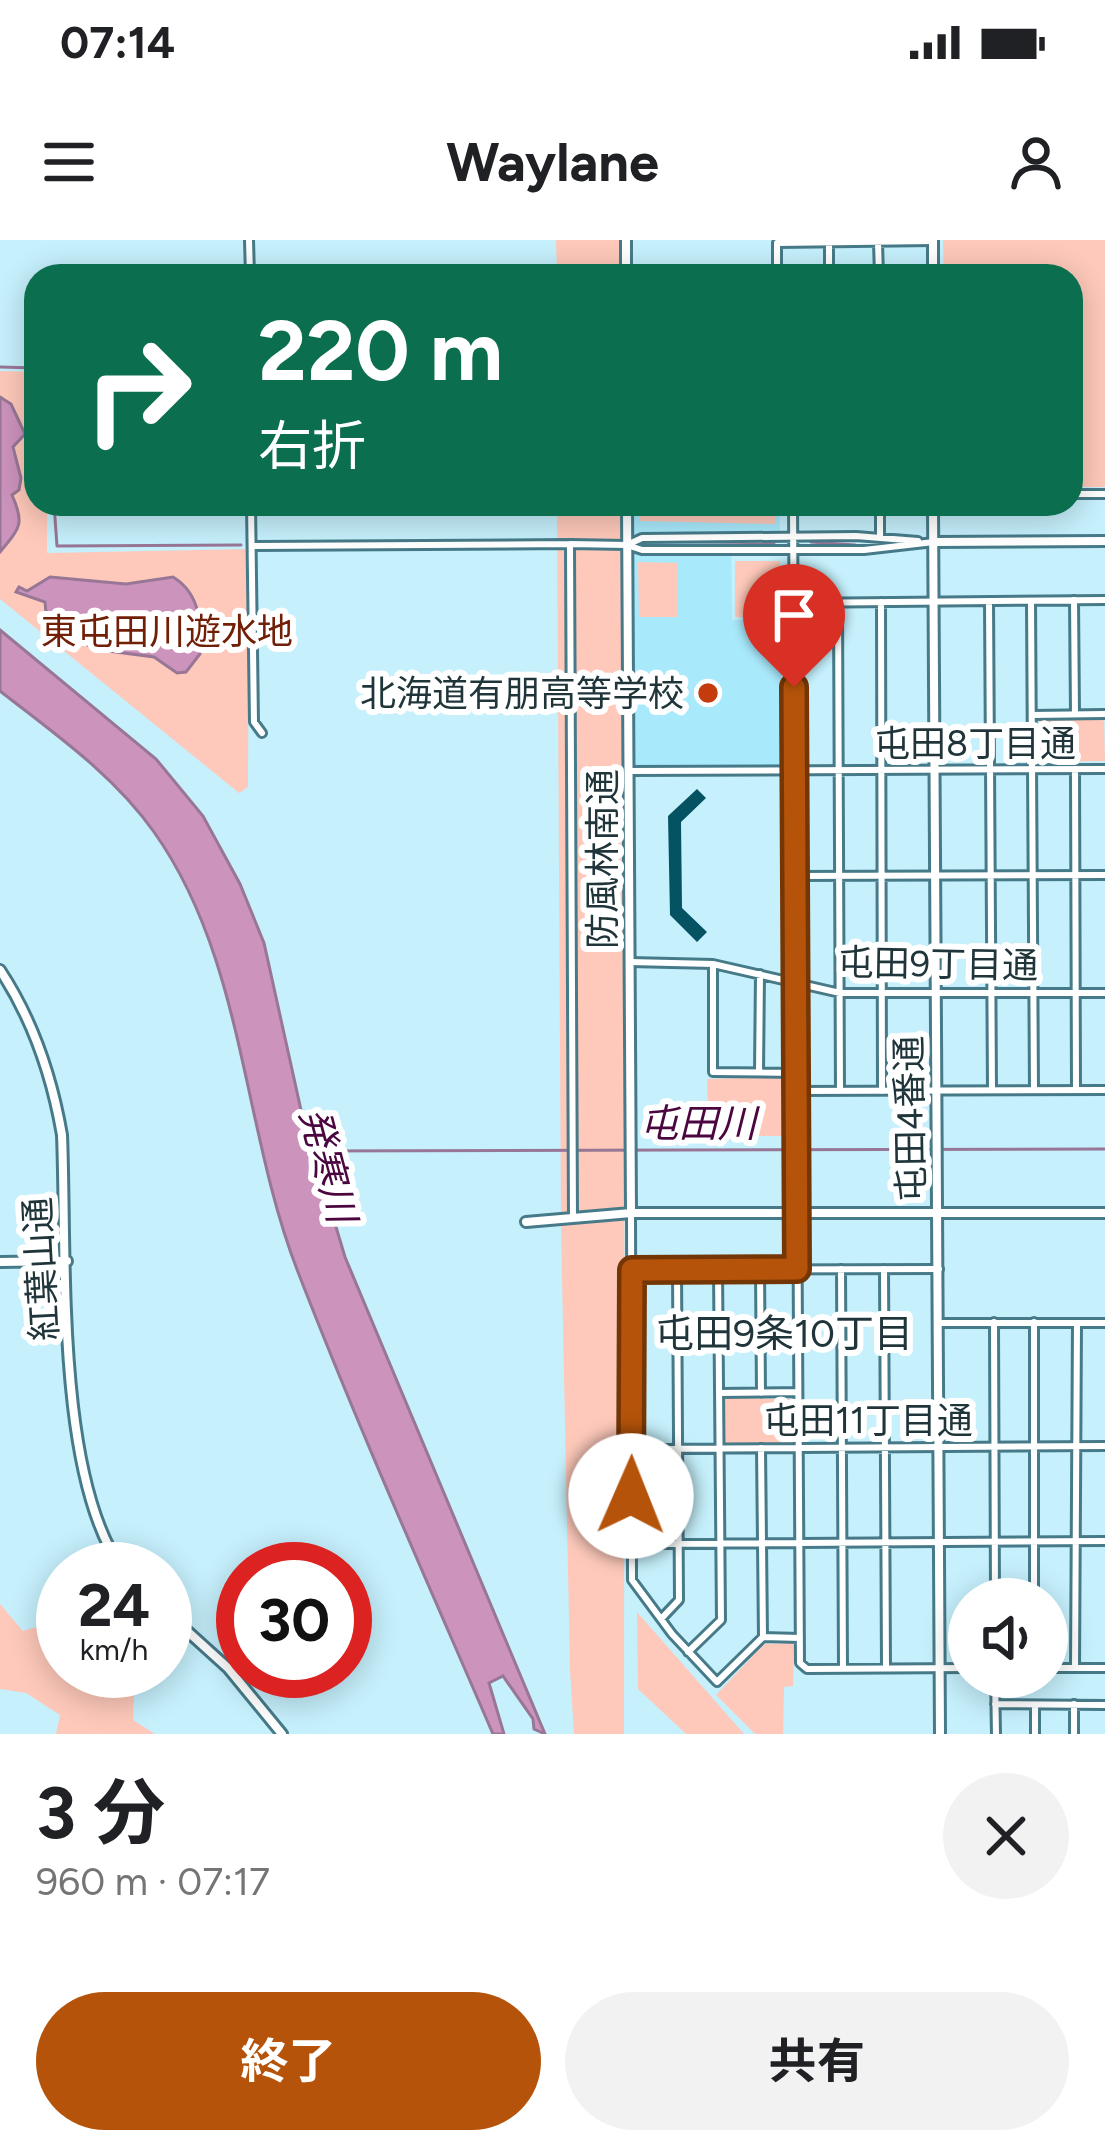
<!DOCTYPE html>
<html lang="ja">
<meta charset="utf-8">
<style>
:root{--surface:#fff;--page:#f2f2f2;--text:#202124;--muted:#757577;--accent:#b45309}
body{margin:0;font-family:Figtree,"Noto Sans JP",sans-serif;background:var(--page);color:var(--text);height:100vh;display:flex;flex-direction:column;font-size:45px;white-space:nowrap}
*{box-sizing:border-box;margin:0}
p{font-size:39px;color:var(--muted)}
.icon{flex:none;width:66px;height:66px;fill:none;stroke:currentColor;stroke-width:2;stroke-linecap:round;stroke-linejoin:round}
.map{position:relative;height:1494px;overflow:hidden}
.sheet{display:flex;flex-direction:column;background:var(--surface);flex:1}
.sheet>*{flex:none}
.banner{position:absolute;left:24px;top:24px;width:1059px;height:252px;border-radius:36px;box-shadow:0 6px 30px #0003;background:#0b6e4f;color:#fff;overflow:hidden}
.tools{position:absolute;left:948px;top:1338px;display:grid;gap:24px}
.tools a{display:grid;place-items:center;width:120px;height:120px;border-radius:50%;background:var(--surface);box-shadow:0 6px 30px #0003;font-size:60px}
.speed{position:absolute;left:36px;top:1302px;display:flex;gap:24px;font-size:60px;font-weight:700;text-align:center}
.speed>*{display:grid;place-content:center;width:156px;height:156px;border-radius:50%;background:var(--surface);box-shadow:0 6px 30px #0003;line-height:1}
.speed small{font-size:30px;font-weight:400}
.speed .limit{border:18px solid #d22;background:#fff;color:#111}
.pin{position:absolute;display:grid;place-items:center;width:102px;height:102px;color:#fff;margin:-123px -51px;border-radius:50% 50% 50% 0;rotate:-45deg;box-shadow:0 0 12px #0007}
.pin .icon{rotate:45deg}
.me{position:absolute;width:132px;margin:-66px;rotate:1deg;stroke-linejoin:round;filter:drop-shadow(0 0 9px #0008)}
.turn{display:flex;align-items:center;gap:42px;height:252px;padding:0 36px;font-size:54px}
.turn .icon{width:156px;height:156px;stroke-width:2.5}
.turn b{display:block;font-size:84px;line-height:102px}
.round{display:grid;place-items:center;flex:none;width:126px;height:126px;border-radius:63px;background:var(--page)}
.head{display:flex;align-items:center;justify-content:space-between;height:204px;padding:0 36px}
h1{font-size:72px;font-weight:700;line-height:90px}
.action{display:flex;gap:24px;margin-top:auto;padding:24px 36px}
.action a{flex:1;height:138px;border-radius:72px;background:var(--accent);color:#fff;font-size:48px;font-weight:700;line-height:138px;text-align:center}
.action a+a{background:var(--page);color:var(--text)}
.status{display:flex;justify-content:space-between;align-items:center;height:84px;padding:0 60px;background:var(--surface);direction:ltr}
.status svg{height:33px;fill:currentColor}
header{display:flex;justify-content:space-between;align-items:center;height:156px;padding:0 36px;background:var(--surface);font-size:54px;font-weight:700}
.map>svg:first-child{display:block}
.built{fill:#a8e9fb}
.green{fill:#fec9ba}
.water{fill:#cc93bd;stroke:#987796;stroke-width:3}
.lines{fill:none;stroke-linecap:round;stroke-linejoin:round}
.stream{stroke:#987796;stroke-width:3}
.building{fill:#055362}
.minor-casing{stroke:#477a88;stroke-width:12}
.tertiary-casing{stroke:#477a88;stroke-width:14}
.minor{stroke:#fff;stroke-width:6}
.tertiary{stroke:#fff;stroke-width:8}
.route-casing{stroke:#753606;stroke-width:30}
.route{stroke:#b45309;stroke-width:21}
.poi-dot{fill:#c43b0e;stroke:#fff;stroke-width:4.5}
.labels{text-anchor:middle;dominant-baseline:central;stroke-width:12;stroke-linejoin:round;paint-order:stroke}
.park-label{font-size:36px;fill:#712007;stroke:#fff}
.poi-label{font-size:36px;fill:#1f353a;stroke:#fff;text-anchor:end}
.street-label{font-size:36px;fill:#1f353a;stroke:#fff}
.water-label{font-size:39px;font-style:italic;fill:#4b0640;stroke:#fff}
.neighbourhood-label{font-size:39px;fill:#1f353a;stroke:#fff}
</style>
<div class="status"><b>07:14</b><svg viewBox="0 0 49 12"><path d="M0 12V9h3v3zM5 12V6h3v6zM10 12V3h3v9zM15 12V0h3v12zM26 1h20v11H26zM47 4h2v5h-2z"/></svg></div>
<header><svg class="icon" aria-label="menu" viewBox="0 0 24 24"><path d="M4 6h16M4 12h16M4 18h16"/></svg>Waylane<svg class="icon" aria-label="person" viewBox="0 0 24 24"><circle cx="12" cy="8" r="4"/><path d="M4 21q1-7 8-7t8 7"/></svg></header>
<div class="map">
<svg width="1105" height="1494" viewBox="0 0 1105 1494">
<rect width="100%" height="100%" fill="#c5f0fc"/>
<path class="built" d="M632,264H779L780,291L731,293L732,380H782L783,526L634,525Z"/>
<path class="green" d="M556,0H623V36H557Z
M943,0H1105V247H1071V36H944Z
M0,131L36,132V264H47V313L249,309L248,547L239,553L0,359Z
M557,264H625L624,1494H574L570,1429L561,988Z
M640,264H775L776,284L640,281Z
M735,321H780L781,378L735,377Z
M638,322L678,323V377H639Z
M1039,478H1104L1105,521L1039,522Z
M788,837L789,896H709L707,839Z
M724,1158L793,1159V1203L724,1205Z
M0,1364L23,1391L36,1387L63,1413V1431H87L134,1453L133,1480L155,1494H56L60,1475L26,1453L0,1449Z
M637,1372L744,1494H686L638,1449Z
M794,1403L793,1446L784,1447L783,1494H755L716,1455L764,1404Z"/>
<path class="water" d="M0,157L11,164L25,194L13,207L21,238L19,250L12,255C25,284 20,288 0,312Z
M50,337L126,344L173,337C201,354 201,384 200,414L186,432L177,433L154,417L93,409L46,373L45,362L16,352L19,347L27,351Z
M0,390L156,519L203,576L240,644L264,703L301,870L345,1017L545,1494L534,1489L533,1479L503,1436L489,1443L504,1494H493C427,1341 358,1187 298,1032C242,889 245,720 154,592C114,535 55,494 0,451Z"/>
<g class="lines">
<path class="stream" d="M0,127L36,128
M54,264L57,306L241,305
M811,302L855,305
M649,306L774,304
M309,911L1105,909"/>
</g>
<path class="building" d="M697,549L706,558L681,582L682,668L707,692L697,702L670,675L668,576Z"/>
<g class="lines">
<defs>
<path id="minor" d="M249,0L250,36
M829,2V36
M878,2L879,36
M777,3L933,1
M777,4V36
M1071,254H1105
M251,264L254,482L262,493
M793,264L800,1423L807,1429L969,1428
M880,264V297
M570,304L627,305L642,310H864L934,302
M627,305L642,298L856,296L918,301
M252,306L570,304L573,978
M1074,360L1075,474
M989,361L992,850
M1031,361L1034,850
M881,362L882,851
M793,363L1105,360
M838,363L840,851
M1032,475L1105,474
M1075,529L1076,850
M629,531L1105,529
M795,636L1105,635
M630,722L713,724L840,753H1105
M713,724V832L796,833
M759,832L760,734
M797,851L1105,850
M631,973L632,1340L672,1394L717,1442L763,1397L800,1398
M841,1029L843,1427
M884,1029L886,1427
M632,1030L939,1029
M760,1030L761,1153
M994,1082L995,1359
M939,1083H1105
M719,1153L798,1152
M761,1208L763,1397
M632,1209L1105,1206
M632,1304L1105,1301
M1034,1359V1082
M661,1379L679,1360L677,1030
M688,1412L721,1380L718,1030
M1047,1428H1105
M1075,1428L1077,1083
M995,1437L996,1494
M995,1464L1105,1465
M1074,1464V1494
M1035,1465V1494"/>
<path id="tertiary" d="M626,0V36
M933,0V36
M627,264L631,973
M933,264L940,1494
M934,302L1105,301
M0,730C33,780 52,837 62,895C67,1014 55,1234 122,1329
M526,982L631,973H1105
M0,1022L67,1021
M165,1371L228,1428L282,1494"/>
</defs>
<use href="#minor" class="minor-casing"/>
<use href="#tertiary" class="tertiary-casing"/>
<use href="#minor" class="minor"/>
<use href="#tertiary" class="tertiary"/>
</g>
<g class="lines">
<defs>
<path id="route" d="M631,1256L632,1030L797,1029L794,447"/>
</defs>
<use href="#route" class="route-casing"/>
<use href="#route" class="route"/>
</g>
<circle class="poi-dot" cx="708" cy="453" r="12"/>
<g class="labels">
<g class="park-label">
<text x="167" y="391">東屯田川遊水地</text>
</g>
<g class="poi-label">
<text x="684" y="453">北海道有朋高等学校</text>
</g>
<g class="street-label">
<text x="975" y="503">屯田8丁目通</text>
<text transform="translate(602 619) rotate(-90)">防風林南通</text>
<text transform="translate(938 724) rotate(1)">屯田9丁目通</text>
<text transform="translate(910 879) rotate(-91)">屯田4番通</text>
<text transform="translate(41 1029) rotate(-93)">紅葉山通</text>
<text x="868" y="1180">屯田11丁目通</text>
</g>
<g class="water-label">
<text x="698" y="883">屯田川</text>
<text transform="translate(328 925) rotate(75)">発寒川</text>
</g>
<g class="neighbourhood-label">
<text x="784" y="1093">屯田9条10丁目</text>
</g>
</g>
</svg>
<div class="tools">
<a><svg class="icon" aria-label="sound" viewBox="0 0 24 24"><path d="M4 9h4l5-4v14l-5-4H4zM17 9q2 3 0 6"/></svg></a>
</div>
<div class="speed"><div>24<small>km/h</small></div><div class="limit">30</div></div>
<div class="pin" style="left:794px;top:447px;background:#d93025"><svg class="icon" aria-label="arrive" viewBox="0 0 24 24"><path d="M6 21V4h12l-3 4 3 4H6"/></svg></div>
<svg class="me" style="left:631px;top:1256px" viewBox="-20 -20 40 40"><circle r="19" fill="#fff"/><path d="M0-13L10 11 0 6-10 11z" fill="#b45309"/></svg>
<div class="banner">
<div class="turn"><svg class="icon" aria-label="right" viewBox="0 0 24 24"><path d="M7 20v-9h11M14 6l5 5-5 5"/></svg><div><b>220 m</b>右折</div></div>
</div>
</div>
<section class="sheet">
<div class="head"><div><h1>3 分</h1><p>960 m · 07:17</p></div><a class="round"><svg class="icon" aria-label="close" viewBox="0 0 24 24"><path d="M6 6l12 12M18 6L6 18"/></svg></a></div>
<div class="action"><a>終了</a><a>共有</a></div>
</section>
